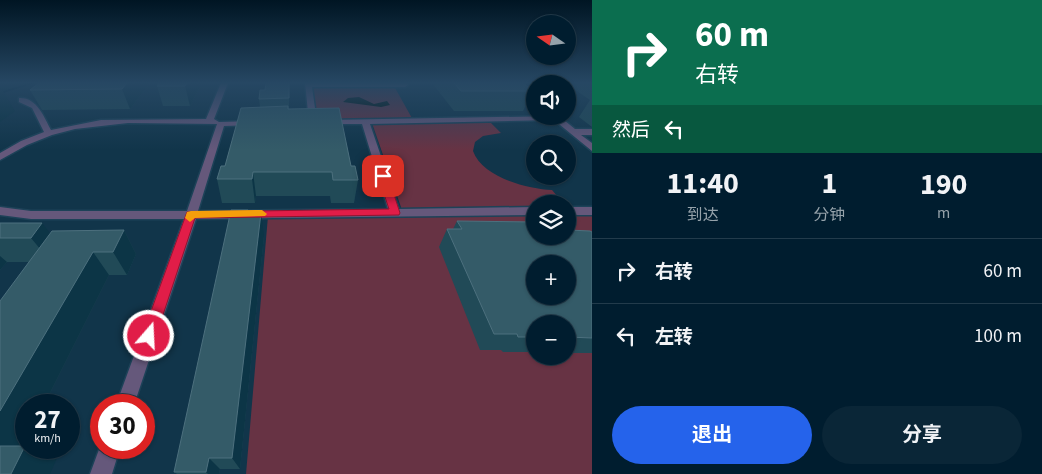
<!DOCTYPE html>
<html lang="zh">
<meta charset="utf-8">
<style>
:root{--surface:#001d2f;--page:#0a2637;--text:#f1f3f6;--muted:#95a2aa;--line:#223b4b;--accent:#2563eb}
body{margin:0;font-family:"Source Sans 3","Noto Sans SC",sans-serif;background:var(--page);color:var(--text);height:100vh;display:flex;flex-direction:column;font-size:19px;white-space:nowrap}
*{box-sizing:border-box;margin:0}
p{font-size:16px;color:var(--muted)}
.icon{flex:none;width:28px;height:28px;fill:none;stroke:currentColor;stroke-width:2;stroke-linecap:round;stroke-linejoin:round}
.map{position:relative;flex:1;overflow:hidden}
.drawer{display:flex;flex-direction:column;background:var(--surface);width:450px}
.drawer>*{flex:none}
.top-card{background:#0b6e4f;color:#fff;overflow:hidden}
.needle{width:32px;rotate:284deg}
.fabs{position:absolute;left:526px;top:15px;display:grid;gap:10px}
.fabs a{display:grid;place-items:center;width:50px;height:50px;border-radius:50%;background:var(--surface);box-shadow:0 1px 4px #0004,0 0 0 1px var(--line);font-size:25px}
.speed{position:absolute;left:15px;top:394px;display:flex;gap:10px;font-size:25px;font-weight:700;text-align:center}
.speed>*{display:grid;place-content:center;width:65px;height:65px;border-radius:50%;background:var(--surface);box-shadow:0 1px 4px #0004,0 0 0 1px var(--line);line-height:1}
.speed small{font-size:12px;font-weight:400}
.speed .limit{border:8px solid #d22;background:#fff;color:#111}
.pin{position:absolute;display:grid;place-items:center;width:42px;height:42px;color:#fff;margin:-21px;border-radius:10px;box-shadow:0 2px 8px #0006}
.me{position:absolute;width:55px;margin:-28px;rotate:19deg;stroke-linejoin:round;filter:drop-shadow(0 0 4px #0008)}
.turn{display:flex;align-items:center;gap:18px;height:105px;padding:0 20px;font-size:22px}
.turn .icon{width:65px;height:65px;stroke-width:2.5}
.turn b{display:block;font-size:35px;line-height:42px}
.then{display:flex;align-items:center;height:48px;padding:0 20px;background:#0003;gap:10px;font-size:19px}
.eta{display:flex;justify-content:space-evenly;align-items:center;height:85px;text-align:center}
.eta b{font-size:30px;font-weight:700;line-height:35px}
.action{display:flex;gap:10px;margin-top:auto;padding:10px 20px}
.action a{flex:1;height:58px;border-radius:30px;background:var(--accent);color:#fff;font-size:20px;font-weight:700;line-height:58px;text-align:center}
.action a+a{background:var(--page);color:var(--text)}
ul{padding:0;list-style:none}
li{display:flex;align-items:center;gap:15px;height:65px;padding:0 20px;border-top:1px solid var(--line)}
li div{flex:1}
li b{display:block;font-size:19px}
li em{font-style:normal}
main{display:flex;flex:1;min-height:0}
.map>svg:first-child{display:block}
.built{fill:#11354a;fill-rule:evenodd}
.green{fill:#673344;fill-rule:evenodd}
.water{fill:#031411}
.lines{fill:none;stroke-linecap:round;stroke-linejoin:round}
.minor-casing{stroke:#1d4258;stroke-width:3}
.minor{fill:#65587b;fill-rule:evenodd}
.wall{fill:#214a57}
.shaded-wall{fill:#0c3546}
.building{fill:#345b68;stroke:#4d707e;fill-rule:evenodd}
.route{fill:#e11d48;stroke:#92132f}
.slow{fill:#f59e0b}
</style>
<main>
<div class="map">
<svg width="592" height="474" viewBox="0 0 592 474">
<rect width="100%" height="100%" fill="#00273f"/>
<path class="built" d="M35,83H592V474H0V94ZM535,84H568V116H535ZM535,144H568V176H535ZM535,204H568V236H535ZM535,264H568V296H535ZM535,324H568V356H535ZM26,405H69V448H26ZM101,405H144V448H101Z"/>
<path class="green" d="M312,86H394L413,120H315Z
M372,123H491L501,133L483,136L475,142L473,151C482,177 527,189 552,190L564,204H535V209L402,210Z
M535,215V236H568V215H592V474H246L268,216ZM535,264H568V296H535ZM535,324H568V356H535Z"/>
<path class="water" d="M359,97L374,104L387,101L390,105L381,107L343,102L348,98Z"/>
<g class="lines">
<defs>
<path id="minor" d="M221,83H228L214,119L219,122L254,121L258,123L254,125L224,126L198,211L388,209L362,124H323V120H326L559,116L575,129H592V135H581L592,143V151L554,120L370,124L399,209L535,207V215L196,219L134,405H116L184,219H31L0,215V207L31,211H187L217,124L128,123L75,129L52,135L27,145L0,160V153L21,141L44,132L32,108L19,102V98C37,97 44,117 51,130L101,120L206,119Z
M305,83H407L408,85L405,87H312L317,122L313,124L309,122Z
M511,83H519L535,96V102Z
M568,207H592V215H568Z
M101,444V448H120L112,474H90Z"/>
</defs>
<use href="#minor" class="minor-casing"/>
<use href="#minor" class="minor"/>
</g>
<path class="wall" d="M150,83L130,109L42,110L30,90Z
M202,83L190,106H163L157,86Z
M290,83L289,109L351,166L358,180L354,203H331L330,196H256L255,203H222L217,179L260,107L259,99L265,90Z
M432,83H523L533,91L523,111H454Z
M566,83H592V127L579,117L590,100L568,85V84Z
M248,210V213L264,236L240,469H220L219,474H177L174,472Z
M457,221L535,236L592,232V353H568V324H535V352H503L501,350H480L439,247L447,229H453Z
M0,223L50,233L124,230L136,254L127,275H109L44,405H26V440L23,446H26V448L57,458L0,474L29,262H7L0,270Z"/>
<path class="shaded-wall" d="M0,83H30L3,91L15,111L0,122Z
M127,83H150L130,109L122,89Z
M187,83H202L190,106L185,86Z
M289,83H290L289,119Z
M253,172L256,196L255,203L252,179Z
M261,213L264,236L240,469L232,458Z
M42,223L61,247L51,262L31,238Z
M124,230L136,254L127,275L113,252Z
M93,252L109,275L44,405H26V440L17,458L0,452V411Z
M0,256L7,262L0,270Z
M25,446H26V448H30L57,458L50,474H11Z
M209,458L220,469L219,474H208L206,472Z"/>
<path class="building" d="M39,83H127L122,89L30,90Z
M159,83H187L185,86H157Z
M266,83H289V98L259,99L260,90H265Z
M454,83H523L533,91H461Z
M288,106V109L339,108L351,166H355L358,180H333L332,172H253L252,179H217L221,166H225L241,108Z
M231,210H248L247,213H261L232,458H209L206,472H174Z
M457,221L535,222V236H568V230L590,231L592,232V338L568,337V324H535V337H518L517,334H494L447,229H462ZM535,264H568V296H535Z
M0,223H42L31,238H0Z
M124,230L113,252H93L0,411V301L52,231Z
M0,446H25L11,474H0Z"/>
<linearGradient id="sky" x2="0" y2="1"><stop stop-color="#001523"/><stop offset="0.55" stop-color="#264763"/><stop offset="1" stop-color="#264763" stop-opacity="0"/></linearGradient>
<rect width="592" height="150" fill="url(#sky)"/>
<path class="route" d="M383,173L388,176L400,213L399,215L195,218L156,336L154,341L149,343L144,341L142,336L187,212L389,209L378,176Z"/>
<path class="slow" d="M262,210L267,214L265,216L195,218L190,222L185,218L187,212L191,211Z"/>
</svg>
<div class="fabs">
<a><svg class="needle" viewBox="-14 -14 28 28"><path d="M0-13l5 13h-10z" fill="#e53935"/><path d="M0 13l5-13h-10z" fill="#95a2aa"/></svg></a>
<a><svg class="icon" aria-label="sound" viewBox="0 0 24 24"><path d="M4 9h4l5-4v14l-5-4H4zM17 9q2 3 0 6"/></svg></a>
<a><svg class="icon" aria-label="search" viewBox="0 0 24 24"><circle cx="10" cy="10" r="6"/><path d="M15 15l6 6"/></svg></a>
<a><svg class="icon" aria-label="layers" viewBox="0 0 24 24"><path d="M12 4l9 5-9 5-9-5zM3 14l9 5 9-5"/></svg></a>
<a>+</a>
<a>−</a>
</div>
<div class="speed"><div>27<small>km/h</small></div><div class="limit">30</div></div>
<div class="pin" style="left:383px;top:176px;background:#d93025"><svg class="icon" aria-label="arrive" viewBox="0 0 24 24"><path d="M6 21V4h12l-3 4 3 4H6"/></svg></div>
<svg class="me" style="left:149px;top:336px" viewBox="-20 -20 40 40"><circle r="17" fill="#e11d48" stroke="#fff" stroke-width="3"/><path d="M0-11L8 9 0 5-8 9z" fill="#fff"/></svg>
</div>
<section class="drawer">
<div class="top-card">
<div class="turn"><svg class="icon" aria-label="right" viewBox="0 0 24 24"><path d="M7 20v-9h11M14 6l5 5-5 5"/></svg><div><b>60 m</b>右转</div></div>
<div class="then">然后<svg class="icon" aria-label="left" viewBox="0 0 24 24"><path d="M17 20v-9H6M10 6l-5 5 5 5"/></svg></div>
</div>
<div class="eta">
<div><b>11:40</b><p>到达</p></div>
<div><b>1</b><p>分钟</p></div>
<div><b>190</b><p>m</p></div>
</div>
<ul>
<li><svg class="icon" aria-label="right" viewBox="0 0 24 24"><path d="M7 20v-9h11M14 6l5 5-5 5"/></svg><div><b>右转</b></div><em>60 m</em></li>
<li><svg class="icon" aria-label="left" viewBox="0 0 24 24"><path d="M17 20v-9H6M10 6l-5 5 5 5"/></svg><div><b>左转</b></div><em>100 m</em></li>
</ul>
<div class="action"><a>退出</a><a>分享</a></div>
</section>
</main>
